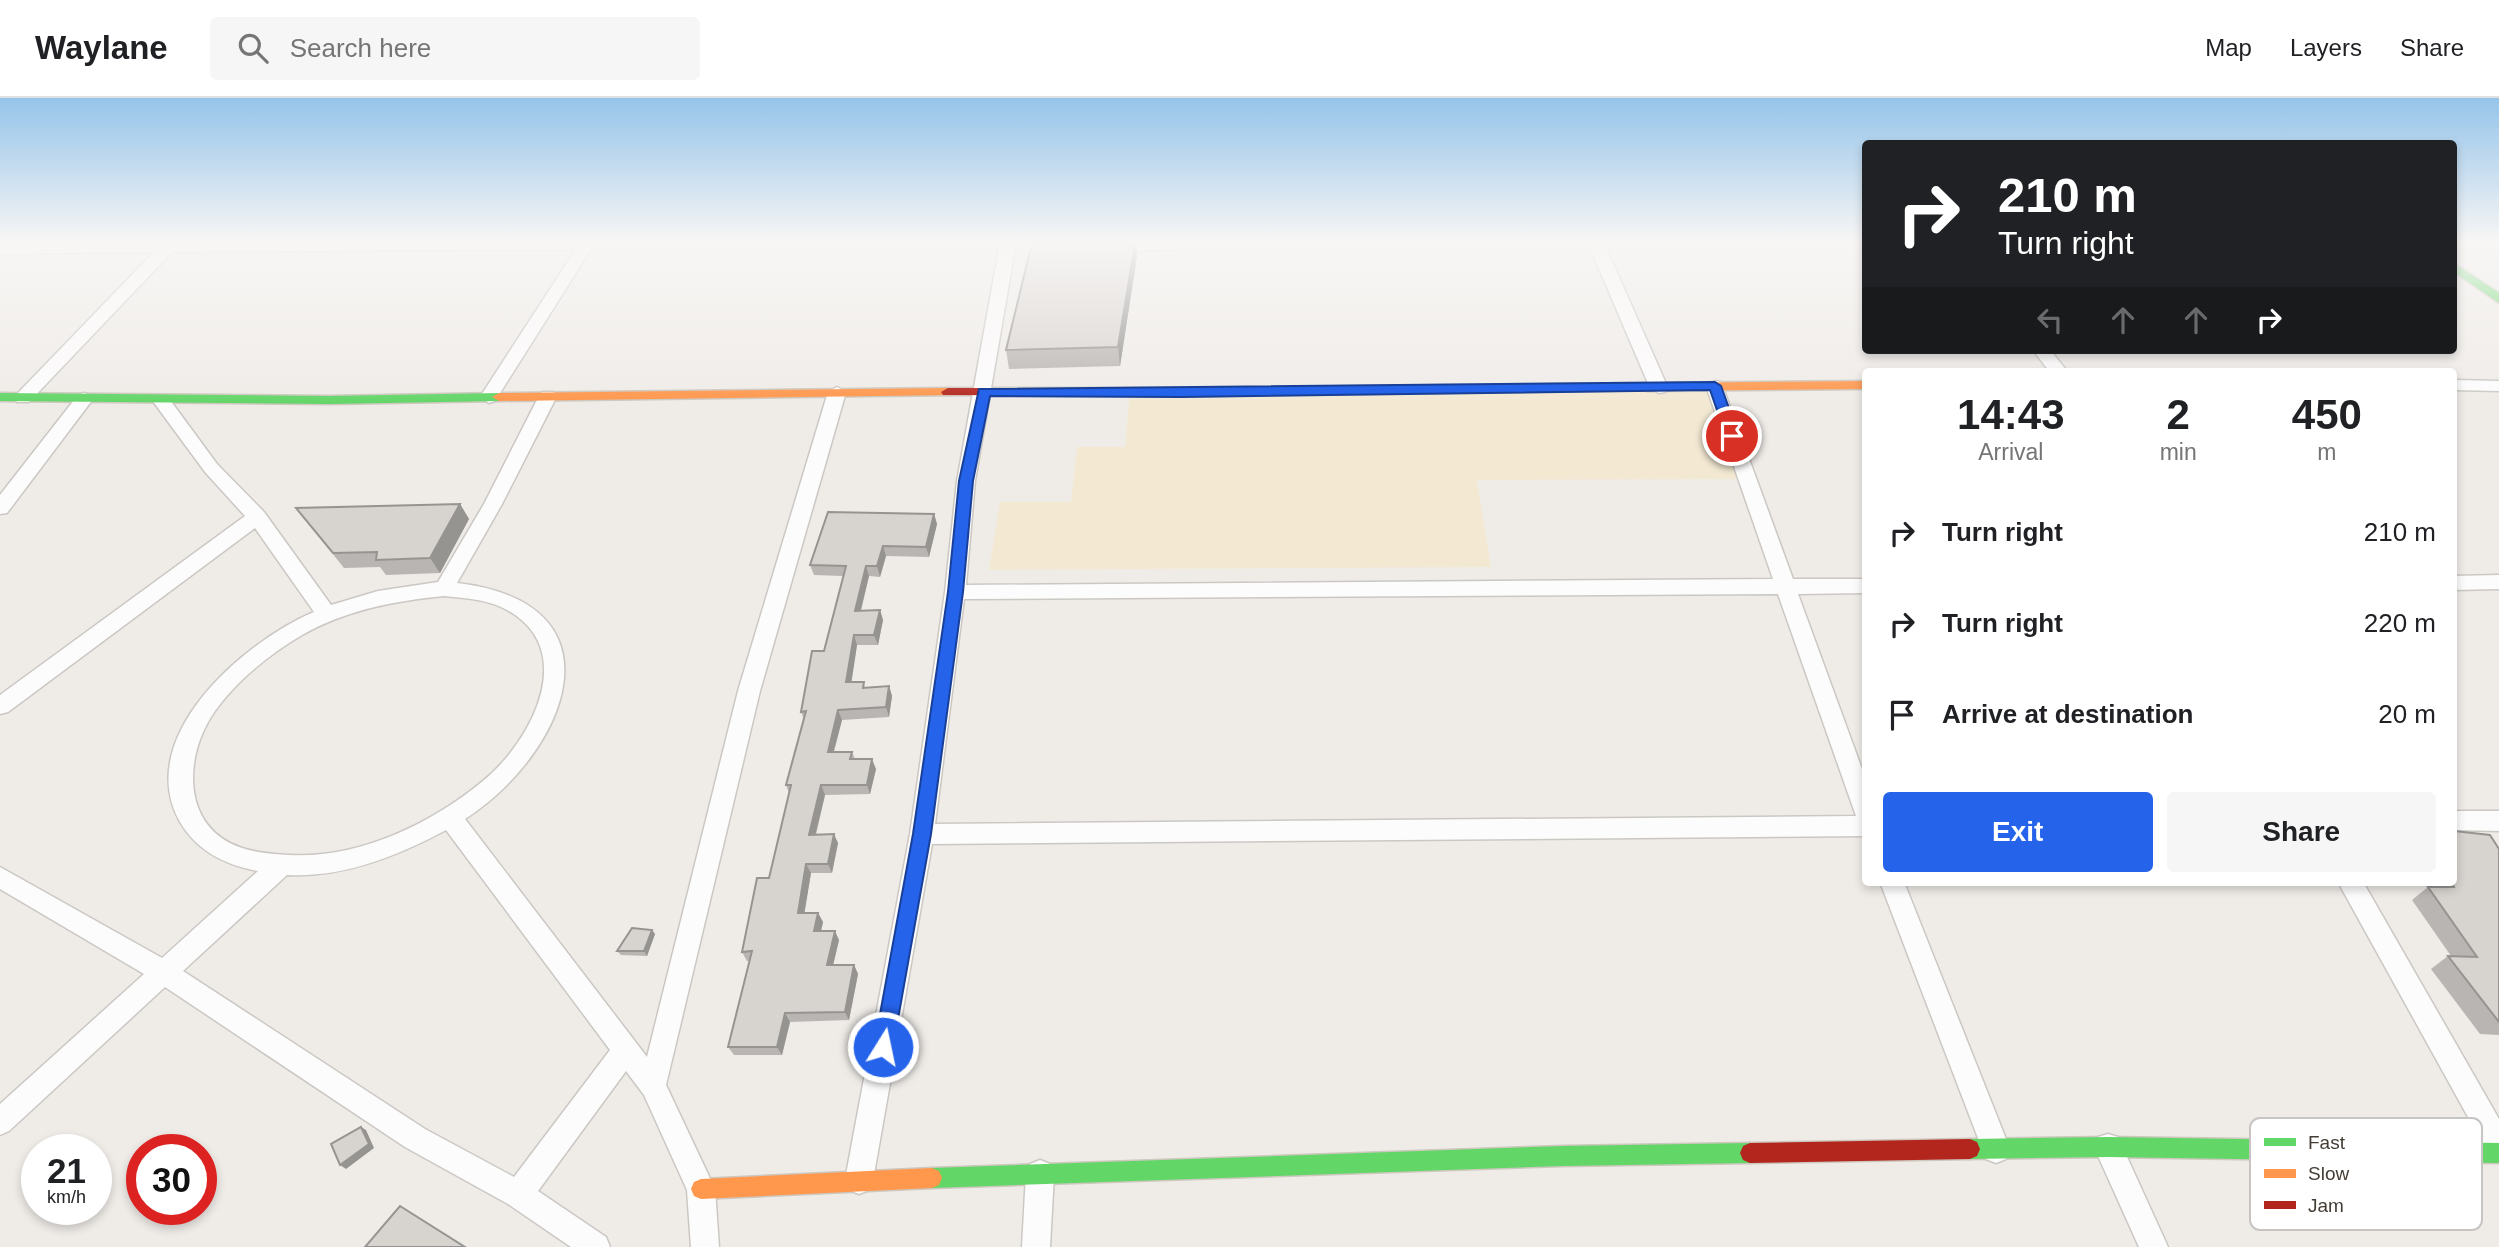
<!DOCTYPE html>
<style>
:root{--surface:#fff;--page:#f6f6f6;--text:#202124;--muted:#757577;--line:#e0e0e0;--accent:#2563eb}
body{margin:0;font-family:Helvetica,sans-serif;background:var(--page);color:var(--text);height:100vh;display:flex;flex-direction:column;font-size:26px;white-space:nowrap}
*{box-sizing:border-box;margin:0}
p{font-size:23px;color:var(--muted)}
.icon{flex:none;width:38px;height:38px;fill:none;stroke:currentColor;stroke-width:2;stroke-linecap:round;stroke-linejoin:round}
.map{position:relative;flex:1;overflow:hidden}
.details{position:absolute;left:1862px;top:270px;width:595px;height:518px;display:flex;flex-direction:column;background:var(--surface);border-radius:7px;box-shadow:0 4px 10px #0003}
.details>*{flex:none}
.banner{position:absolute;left:1862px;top:42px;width:595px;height:214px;border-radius:7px;box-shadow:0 4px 10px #0003;background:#202124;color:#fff;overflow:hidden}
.speed{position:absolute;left:21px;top:1036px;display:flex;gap:14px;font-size:35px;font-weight:700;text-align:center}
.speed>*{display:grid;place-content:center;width:91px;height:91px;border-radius:50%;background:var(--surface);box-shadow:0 4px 10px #0003;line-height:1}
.speed small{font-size:18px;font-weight:400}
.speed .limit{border:10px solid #d22;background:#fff;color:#111}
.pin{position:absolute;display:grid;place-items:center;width:60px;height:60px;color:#fff;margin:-30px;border:4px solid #fff;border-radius:50%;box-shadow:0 2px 7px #0007}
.me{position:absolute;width:77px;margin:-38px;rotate:10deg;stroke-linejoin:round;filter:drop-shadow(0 0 5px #0008)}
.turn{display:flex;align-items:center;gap:24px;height:147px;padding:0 21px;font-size:32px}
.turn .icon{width:91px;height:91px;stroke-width:2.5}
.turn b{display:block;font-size:49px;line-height:60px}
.lanes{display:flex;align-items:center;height:66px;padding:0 21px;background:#0003;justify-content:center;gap:35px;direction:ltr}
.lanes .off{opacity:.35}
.eta{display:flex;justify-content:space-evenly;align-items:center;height:119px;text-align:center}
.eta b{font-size:42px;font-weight:800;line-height:49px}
.button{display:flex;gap:14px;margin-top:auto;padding:14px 21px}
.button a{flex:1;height:80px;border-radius:7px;background:var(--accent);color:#fff;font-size:28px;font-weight:800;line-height:80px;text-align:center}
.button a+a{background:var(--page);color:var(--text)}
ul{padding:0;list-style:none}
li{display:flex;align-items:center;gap:21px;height:91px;padding:0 21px}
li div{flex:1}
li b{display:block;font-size:26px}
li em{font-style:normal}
header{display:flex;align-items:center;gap:42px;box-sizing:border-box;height:98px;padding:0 35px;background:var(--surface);border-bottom:2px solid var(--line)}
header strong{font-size:33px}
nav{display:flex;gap:38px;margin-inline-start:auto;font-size:24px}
.search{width:490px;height:63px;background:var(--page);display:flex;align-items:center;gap:18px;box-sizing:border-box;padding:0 24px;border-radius:7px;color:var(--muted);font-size:26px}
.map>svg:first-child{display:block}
.sand{fill:#f3e9d3}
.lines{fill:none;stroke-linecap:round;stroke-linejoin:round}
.street-casing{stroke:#cbc8c4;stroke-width:3}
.fast-casing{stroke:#cec8bf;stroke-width:3}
.slow-casing{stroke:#cec8bf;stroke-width:3}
.jam-casing{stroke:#cec8bf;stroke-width:3}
.street{fill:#fdfcfc;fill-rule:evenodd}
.fast{fill:#63d668;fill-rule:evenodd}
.slow{fill:#ff974d;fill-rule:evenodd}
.jam{fill:#b3261e;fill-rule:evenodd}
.wall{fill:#b9b5b2}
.shaded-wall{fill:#969491}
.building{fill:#d7d3cf;stroke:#969491;stroke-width:2}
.route{fill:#2563eb;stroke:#184099;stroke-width:2}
.key{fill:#fff;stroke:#c7c5c2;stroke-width:2}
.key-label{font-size:19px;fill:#443d35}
</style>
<header>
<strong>Waylane</strong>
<div class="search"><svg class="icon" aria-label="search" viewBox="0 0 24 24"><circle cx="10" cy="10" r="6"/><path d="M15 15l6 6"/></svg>Search here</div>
<nav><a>Map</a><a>Layers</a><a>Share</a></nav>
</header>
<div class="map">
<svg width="2499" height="1149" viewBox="0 0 2499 1149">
<rect width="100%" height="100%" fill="#efece8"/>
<path class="sand" d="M1712,290L1744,381L1477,382L1491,469L989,472L1000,404H1071L1077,349H1125L1130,293Z"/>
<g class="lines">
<defs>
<path id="street" d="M180,145H714L706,150L591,151L495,303L489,305L480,299L576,151L172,154L29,304H17L14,300L17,296L154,154L0,156V146Z
M1000,145H1016L975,383L966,487L1773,481L1706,288L1715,283L1721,284L1793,481H1866V495L1798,496L1866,682V738L932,746L873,1082L869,1092L859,1096L849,1092L845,1082L910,736L945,494L957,383ZM1778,496L1856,718L935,726L964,501Z
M1109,145H1211L1203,150L1111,154L1103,149Z
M1588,145H1604L1668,290L1665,294L1659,295L1650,290Z
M2033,252H2050L2067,273H2049Z
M2454,282L2499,283V293L2454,292Z
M837,289L846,294L760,593L666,987L715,1091L719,1149H691L687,1092L644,997L626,973L538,1093L606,1139L610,1149H571L508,1106L405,1049L165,889L9,1033L0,1037V1006L144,876L0,791V769L162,860L258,773C225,767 197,753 180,724C132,639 245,543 314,514L255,430L8,614L0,616V597L245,418L205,374L155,306L152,302L155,298H167L217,366L264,414L331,507L378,493L438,484L484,406L539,298L542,294H554L557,298L502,406L457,485C628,505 567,655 465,721L647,959L738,593L828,294ZM444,498C463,500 483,501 501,509C582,547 533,642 483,683C431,726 358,761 289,757C274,756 257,755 242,750C181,730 183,658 215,613C237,582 270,556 302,537C346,512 394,503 444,498ZM446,732L610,952L514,1079L425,1031L183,873L287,777C343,780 398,758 446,732Z
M84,295L90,297L93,301L90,305L7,415L0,416V397L78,297Z
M2499,477V491L2454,492V478Z
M2454,713H2499V733L2454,732Z
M1880,784H1904L2010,1051L2006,1061L1996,1065L1986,1061Z
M2338,784H2363L2499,1021V1060L2489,1057Z
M2108,1036L2118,1039L2168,1149H2139L2094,1049L2098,1039Z
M1040,1062L1050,1066L1054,1076L1050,1149H1022L1026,1076L1030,1066Z"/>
<path id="fast" d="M2454,165L2499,195V205L2454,174Z
M1646,285L1652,289L1651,292L1206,298L1199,294L1206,290Z
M0,295L329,298L499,295L506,299L499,303L329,306L0,303Z
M2108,1039L2499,1045V1065L2108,1059L1970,1061L1963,1058L1960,1051L1963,1044L1970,1041Z
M1750,1045L1757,1048L1760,1055L1757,1062L1750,1065L1563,1068L932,1090L925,1087L922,1080L925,1073L932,1070L1563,1048Z"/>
<path id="slow" d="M1866,283V291L1646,293L1640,289L1646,285Z
M948,290L955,294L953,297L499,303L492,299L499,295Z
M932,1070L939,1073L942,1080L939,1087L932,1090L701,1101L694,1098L691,1091L694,1084L701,1081Z"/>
<path id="jam" d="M948,290H1206L1213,294L1206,298L943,297L941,294Z
M1970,1041L1977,1044L1980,1051L1977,1058L1970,1061L1750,1065L1743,1062L1740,1055L1743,1048L1750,1045Z"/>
</defs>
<use href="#street" class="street-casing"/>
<use href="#fast" class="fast-casing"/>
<use href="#slow" class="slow-casing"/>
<use href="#jam" class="jam-casing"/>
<use href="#street" class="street"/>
<use href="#fast" class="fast"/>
<use href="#slow" class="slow"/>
<use href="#jam" class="jam"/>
</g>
<path class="wall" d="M1032,145H1136L1137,158L1120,268L1009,271L1006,252Z
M460,406L469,421L440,475L386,477L380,469L344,470L296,410Z
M934,416L937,426L929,459L886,458L880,479L869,478L861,513L880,512L883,522L878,547H857L851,584L866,589L889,588L892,598L889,619L842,622L834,654H852L855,661L876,671L870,696L825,697L816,737L838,745L832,775H811L804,815H818L823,824L821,833L839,842L833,867H854L858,876L849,922L790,924L782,957H734L728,949L750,863H747L742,854L769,780L789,695L786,687L804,621L801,614L824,553L843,478L814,477L810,467Z
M2499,751V937L2480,936L2431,871L2448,858H2451L2412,802L2428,789H2431L2429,784H2454Z
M652,832L655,836L647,858L621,857L617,853Z"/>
<path class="shaded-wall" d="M1135,145H1136L1137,158L1120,268L1118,249Z
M460,406L469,421L440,475L430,460Z
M934,416L937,426L929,459L926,449Z
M883,448L886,458L880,479L877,468Z
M866,468L869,478L858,523L855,513Z
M880,512L883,522L878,547L874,537Z
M854,537L857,547L850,594L846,584Z
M889,588L892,598L889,619L886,609Z
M838,612L842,622L831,663L828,654Z
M872,661L876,671L870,696L867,687Z
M821,687L825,697L813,746L809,737Z
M834,736L838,745L832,775L828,766Z
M806,766L811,775L803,824L798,815Z
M818,815L823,824L819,842L814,833Z
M652,832L655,836L647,858L644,853Z
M835,833L839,842L831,876L827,867Z
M854,867L858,876L849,922L845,914Z
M785,915L790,924L782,957L777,949Z
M361,1029L366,1032L374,1050L346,1071L340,1067Z"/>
<path class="building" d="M1032,145H1135L1118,249L1006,252Z
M460,406L430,460L376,462L377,454L333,455L296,410Z
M828,414L934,416L926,449L883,448L877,468H866L855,513L880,512L874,537H854L846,584H864L863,590L889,588L886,609L838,612L828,654H852L850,661H872L867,687H821L809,737L834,736L828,766H806L798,815H818L814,833H835L827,867H854L845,914L785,915L777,949H728L752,853L742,854L757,780H769L791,687H786L806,613L801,614L812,553H824L846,468L810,467Z
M2454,733L2490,737L2499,751V924L2448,858L2477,859L2428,789H2454L2452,784H2454Z
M632,830L652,832L644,853H617Z
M361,1029L369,1046L340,1067L331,1046Z
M400,1108L465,1149H365Z"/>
<linearGradient id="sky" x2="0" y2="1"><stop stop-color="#95c4ea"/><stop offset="0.47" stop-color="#f8f6f5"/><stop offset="1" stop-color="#f8f6f5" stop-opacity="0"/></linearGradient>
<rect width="2499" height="306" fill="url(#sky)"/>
<path class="route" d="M1715,284L1721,288L1739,338L1737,341H1728L1726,338L1710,292L1181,299L990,298L973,383L963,494L931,736L893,949L890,956L883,958L876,956L874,949L913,736L948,494L959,383L979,291Z"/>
<rect x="2250" y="1020" width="232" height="112" rx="10" class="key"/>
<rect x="2264" y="1040" width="32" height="8" fill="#63d668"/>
<rect x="2264" y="1071" width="32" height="9" fill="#ff974d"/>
<rect x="2264" y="1103" width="32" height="8" fill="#b3261e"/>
<g class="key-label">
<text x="2308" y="1051">Fast</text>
<text x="2308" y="1082">Slow</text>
<text x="2308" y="1114">Jam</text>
</g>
</svg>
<div class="speed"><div>21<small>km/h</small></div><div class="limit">30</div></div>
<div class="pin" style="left:1732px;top:338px;background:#d93025"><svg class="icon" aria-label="arrive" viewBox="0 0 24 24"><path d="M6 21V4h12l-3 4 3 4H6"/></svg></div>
<svg class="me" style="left:883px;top:949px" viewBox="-20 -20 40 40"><circle r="17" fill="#2563eb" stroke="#fff" stroke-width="3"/><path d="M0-11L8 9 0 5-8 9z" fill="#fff"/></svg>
<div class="banner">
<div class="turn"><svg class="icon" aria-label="right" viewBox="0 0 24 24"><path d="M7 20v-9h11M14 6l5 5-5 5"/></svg><div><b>210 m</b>Turn right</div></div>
<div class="lanes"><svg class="icon off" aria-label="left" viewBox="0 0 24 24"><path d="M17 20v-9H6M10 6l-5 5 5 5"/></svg><svg class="icon off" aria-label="ahead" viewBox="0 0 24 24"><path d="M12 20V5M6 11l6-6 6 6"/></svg><svg class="icon off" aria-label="ahead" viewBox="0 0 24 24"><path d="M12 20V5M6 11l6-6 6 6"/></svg><svg class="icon" aria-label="right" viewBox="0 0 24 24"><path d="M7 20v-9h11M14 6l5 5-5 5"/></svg></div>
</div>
<section class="details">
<div class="eta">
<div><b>14:43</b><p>Arrival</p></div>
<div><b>2</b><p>min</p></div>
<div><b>450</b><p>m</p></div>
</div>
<ul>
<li><svg class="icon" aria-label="right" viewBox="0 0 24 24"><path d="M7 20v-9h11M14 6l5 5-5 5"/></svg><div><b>Turn right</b></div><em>210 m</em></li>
<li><svg class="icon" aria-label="right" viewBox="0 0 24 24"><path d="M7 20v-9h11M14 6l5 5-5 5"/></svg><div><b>Turn right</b></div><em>220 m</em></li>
<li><svg class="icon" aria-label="arrive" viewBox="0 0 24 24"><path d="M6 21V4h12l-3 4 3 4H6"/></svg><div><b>Arrive at destination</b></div><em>20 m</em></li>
</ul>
<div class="button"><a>Exit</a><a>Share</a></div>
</section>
</div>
